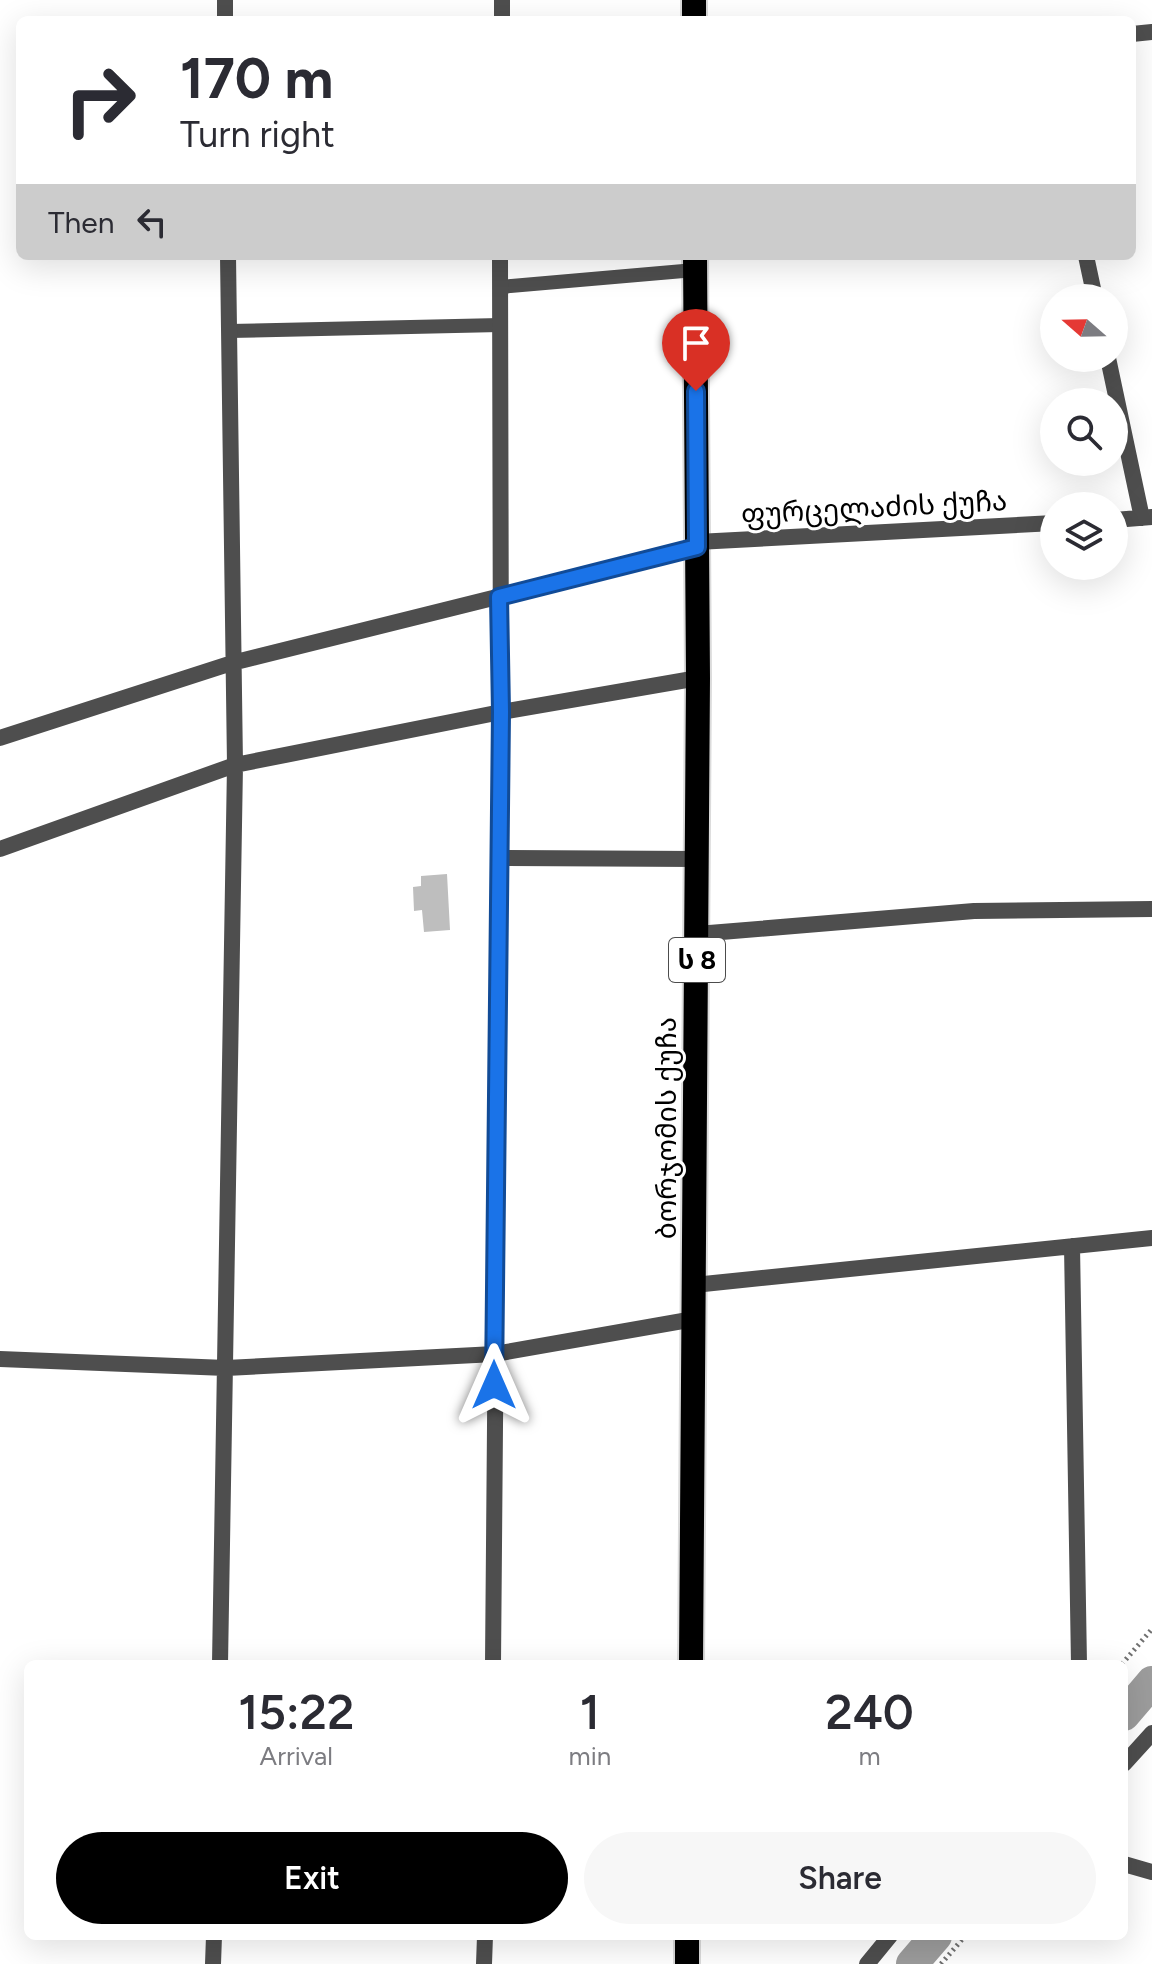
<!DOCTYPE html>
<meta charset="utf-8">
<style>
:root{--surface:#fff;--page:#f7f7f7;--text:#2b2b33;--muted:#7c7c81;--accent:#000}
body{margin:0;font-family:Figtree,"Noto Sans Georgian",sans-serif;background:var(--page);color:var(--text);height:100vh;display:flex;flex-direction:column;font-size:30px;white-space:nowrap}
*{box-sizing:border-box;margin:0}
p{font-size:26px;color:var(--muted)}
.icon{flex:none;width:44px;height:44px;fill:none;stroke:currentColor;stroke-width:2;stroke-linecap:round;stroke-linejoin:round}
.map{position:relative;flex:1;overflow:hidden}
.side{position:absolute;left:24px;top:1660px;width:1104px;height:280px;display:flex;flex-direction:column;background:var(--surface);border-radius:12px;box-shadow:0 8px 32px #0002}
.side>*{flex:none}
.hud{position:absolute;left:16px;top:16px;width:1120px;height:244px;border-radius:12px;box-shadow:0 8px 32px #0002;background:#fff;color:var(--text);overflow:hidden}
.needle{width:52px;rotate:290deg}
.buttons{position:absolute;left:1040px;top:284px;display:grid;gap:16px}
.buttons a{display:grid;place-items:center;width:88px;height:88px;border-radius:50%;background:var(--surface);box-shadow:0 8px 32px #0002;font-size:40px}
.pin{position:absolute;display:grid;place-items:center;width:68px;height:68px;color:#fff;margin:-82px -34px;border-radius:50% 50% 50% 0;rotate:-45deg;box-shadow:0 0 8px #0007}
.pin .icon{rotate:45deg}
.me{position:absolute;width:88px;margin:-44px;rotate:0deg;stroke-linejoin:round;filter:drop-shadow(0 0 6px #0008)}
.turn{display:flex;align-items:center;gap:28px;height:168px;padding:0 32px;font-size:36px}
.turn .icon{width:104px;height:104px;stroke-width:2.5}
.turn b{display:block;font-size:56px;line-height:68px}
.then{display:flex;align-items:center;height:76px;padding:0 32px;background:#0003;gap:16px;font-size:30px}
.eta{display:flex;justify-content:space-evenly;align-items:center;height:136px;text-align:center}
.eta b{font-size:48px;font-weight:600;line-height:56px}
.primary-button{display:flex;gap:16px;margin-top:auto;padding:16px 32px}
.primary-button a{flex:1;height:92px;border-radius:48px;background:var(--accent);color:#fff;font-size:32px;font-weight:600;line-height:92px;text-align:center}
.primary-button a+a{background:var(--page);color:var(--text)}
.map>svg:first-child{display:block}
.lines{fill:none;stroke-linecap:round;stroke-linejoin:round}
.canal{stroke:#9c9c9c;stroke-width:32}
.building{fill:#bebebe}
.highway-casing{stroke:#dbdbdb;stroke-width:28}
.path{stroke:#707070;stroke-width:5;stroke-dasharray:2 4;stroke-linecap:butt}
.lane{stroke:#4e4e4e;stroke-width:14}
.street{stroke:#4e4e4e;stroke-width:16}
.highway{stroke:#000;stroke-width:24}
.route-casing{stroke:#114b97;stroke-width:20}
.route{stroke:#1a73e8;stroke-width:14}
.labels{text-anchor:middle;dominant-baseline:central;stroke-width:6;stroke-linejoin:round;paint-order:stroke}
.shield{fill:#fff;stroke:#4c4c4c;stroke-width:2}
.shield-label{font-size:26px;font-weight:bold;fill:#000}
.street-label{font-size:28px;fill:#000;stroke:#fff}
</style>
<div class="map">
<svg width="1152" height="1964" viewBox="0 0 1152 1964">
<rect width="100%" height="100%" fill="#fff"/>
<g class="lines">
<path class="canal" d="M1124,1715L1152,1682
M912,1964L936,1936"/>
</g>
<path class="building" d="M447,874L450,930L424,932L422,910L414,911L413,887L421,886V876Z"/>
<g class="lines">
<defs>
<path id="highway" d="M694,20V0
M691,1664L698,678L695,256
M687,1964V1936"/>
</defs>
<use href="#highway" class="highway-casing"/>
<path class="path" d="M1122,1664L1152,1629
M941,1964L965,1936"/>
<path class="lane" d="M500,287L695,270
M229,331L500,325"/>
<path class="street" d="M225,0V20
M502,20V0
M1132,34L1152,32
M1086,256L1095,298
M1108,358L1142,518
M1114,520L1152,517
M697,542L1054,523
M0,738L232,663L697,547
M0,849L235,765L501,712L698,678
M499,858L697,859
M697,934L974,911L1152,909
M1072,1246L1079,1664
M694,1285L1152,1238
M0,1359L226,1368L495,1354L694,1319
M220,1664L235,765L228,256
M493,1664L501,712L500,256
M1124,1764L1152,1733
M1124,1864L1152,1872
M213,1964L214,1936
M484,1964L485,1936
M867,1964L890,1936"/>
<use href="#highway" class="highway"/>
</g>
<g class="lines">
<defs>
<path id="route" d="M494,1385L501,712L499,597L697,547L696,391"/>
</defs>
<use href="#route" class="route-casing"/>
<use href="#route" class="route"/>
</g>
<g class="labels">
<rect class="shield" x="669" y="938" width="56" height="44" rx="6"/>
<g class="shield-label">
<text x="697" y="960">ს 8</text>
</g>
<g class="street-label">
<text transform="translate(874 507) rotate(-3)">ფურცელაძის ქუჩა</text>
<text transform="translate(666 1128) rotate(-90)">ბორჯომის ქუჩა</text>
</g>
</g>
</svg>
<div class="buttons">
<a><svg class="needle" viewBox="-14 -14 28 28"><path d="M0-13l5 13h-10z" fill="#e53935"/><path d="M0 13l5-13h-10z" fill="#7c7c81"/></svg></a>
<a><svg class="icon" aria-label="search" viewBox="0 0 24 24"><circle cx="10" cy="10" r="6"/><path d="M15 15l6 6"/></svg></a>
<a><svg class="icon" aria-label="layers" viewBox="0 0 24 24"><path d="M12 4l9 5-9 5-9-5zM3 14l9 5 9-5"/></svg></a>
</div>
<div class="pin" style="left:696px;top:391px;background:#d93025"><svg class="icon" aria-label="arrive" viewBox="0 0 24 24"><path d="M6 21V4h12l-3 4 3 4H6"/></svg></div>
<svg class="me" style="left:494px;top:1385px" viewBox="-20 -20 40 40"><path d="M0-17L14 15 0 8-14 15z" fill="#1a73e8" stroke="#fff" stroke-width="4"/></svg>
<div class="hud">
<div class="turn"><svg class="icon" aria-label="right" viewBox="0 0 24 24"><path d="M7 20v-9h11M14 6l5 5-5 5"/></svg><div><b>170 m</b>Turn right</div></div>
<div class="then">Then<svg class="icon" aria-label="left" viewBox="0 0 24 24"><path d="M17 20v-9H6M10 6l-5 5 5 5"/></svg></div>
</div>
<section class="side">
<div class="eta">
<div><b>15:22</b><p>Arrival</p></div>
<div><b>1</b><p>min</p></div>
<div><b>240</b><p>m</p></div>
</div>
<div class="primary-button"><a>Exit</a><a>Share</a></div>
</section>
</div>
